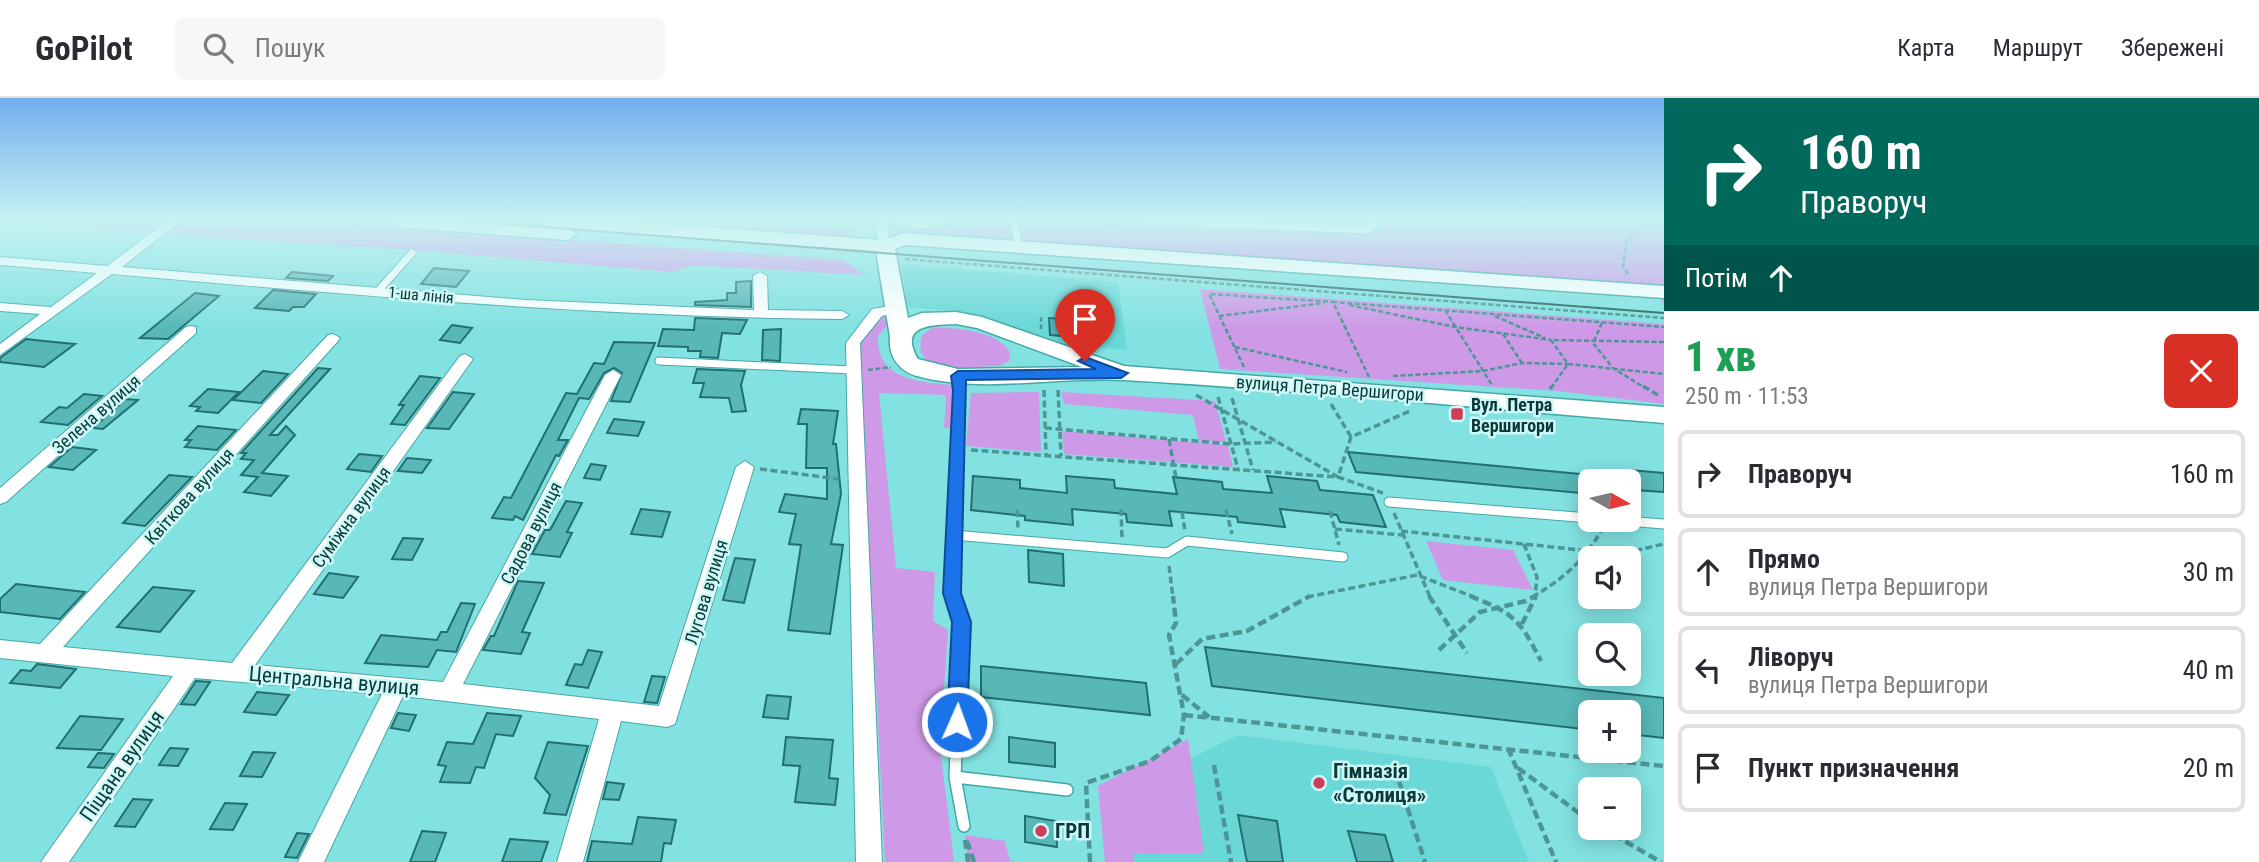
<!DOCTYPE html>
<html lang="uk">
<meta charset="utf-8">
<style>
:root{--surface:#fff;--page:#f7f7f7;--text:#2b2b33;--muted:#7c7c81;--line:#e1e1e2}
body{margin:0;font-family:"Roboto Condensed",sans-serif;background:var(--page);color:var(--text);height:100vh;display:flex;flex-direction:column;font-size:26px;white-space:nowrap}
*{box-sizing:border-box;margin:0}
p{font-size:23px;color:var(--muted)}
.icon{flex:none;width:38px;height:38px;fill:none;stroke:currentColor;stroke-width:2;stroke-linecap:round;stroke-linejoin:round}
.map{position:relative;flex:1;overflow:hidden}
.drawer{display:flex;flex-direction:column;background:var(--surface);width:595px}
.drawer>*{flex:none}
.top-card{background:#00695c;color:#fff;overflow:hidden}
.needle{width:46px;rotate:98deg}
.controls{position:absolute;left:1578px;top:371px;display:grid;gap:14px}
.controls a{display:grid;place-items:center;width:63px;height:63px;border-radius:10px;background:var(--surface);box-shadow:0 4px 18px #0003;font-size:35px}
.pin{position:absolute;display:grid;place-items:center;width:60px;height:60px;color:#fff;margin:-72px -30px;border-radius:50% 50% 50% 0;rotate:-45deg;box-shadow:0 0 7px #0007}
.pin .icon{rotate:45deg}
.me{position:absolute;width:77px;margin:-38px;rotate:2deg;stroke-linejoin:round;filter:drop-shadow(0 0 5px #0008)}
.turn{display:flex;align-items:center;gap:24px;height:147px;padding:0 21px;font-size:32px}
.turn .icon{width:91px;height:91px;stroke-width:2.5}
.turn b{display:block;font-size:49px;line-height:60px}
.then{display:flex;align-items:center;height:66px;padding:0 21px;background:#0003;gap:14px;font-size:26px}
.round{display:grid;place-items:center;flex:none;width:74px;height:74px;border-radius:10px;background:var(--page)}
.headline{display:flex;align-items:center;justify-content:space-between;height:119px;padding:0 21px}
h1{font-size:42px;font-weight:800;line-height:52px;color:#1e9e55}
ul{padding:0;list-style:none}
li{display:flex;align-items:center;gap:21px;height:88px;margin:0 14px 10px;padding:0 7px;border:4px solid var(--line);border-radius:10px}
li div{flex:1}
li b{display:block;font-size:26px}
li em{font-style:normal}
header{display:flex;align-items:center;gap:42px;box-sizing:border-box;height:98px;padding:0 35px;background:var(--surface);border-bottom:2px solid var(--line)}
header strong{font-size:33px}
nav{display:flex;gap:38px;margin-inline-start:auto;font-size:24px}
.search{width:490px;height:63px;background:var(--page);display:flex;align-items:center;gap:18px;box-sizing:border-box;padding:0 24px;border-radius:10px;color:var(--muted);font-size:26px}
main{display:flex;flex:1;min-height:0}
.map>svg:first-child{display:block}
.built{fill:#69d8d7}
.green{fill:#ce9ae7}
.building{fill:#57b8b7;stroke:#226f6f;stroke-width:2}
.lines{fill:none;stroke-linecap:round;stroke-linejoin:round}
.service-far2-casing{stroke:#44a7a7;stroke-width:9}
.service-far1-casing{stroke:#44a7a7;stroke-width:11}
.service-casing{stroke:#44a7a7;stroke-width:14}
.minor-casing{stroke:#44a7a7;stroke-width:2}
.secondary-casing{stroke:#44a7a7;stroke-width:3}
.path-far2{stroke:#4d9695;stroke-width:2.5;stroke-dasharray:5 2.5;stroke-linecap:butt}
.path-far1{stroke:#4d9695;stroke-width:3.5;stroke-dasharray:7 3.5;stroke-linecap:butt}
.path{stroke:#4d9695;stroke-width:4.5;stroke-dasharray:9 4.5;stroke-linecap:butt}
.service-far2{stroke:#fff;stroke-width:7}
.service-far1{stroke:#fff;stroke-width:9}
.service{stroke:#fff;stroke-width:11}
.minor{fill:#fff;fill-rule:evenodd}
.secondary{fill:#fff;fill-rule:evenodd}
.tram{stroke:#2a6262;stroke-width:2}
.route{fill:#1a73e8;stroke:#114b97;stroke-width:2}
.poi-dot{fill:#ce3e58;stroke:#cdfaf9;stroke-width:2.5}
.labels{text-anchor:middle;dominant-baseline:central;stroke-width:5;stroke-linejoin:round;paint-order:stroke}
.far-street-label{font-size:16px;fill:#0d3838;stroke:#cdfaf9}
.street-label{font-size:18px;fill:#0d3838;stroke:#cdfaf9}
.poi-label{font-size:18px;font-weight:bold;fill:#0d3838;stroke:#cdfaf9;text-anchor:start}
.near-street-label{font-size:21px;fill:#0d3838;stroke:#cdfaf9}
.near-poi-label{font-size:21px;font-weight:bold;fill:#0d3838;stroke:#cdfaf9;text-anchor:start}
</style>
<header>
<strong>GoPilot</strong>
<div class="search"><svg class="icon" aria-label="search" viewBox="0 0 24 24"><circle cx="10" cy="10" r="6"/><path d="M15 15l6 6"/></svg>Пошук</div>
<nav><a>Карта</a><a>Маршрут</a><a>Збережені</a></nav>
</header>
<main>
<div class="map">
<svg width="1664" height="764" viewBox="0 0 1664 764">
<rect width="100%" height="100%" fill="#82e2e1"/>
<path class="built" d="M901,166L1118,184L1127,252L1059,246L964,214L908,209Z
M1238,637L1491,669L1529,764H1134L1109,701Z"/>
<path class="green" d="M14,123H166L148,134Z
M178,123H315L843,162L864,177L693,167L673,174L413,152L162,136Z
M613,123H728L859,133L841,139Z
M981,123L1009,125L1011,141L1009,143L899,137L891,133Z
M1020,123L1368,135L1382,131L1386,123H1664V207L1648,186L1024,145Z
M1200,191L1664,226V306L1558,293L1220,271Z
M889,216L894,220L878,238C876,281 918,284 952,287L951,330H944L946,297L879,295L896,470L935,474L933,523L948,532L940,650L954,764H885L866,389L856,247L877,220Z
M932,230C955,229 997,233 1010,254L1009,263L999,268C973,268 909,280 922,237Z
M1039,294L1041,354L966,348L971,295Z
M1061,294L1215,303L1226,344L1199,343L1193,317L1064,306Z
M1062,333L1228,347L1233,369L1064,356Z
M1426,443L1513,452L1533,492L1443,482Z
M1188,641L1204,755L1133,756L1134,764H1105L1098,688Z
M965,737L1005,743L1010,763L1016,764H968Z"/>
<path class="building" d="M434,170L469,173L456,189L421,186Z
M292,174L333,178L328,183L286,180Z
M751,183V209L695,207V204L727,202V195H736V184Z
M273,192L294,194L316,196L304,209H293L289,213L255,210Z
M195,195L219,198L168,241L140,240Z
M695,220L747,222L740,236L722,235L718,260L700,259L701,253H688V249L658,248L663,231L694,232Z
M1049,220L1099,224L1101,241L1050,237Z
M452,227L472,230L460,245L440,242Z
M781,231L780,263L762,262L763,232Z
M26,241L44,243L75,246L44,269L0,264V260Z
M614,244L655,245L630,304L611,303L622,275L614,270L604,275L589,301L579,300L558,342H568L559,358L556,357L523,422L515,418L513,422L492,420L504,399L511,400L566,295L577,296L594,265L604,266Z
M318,270L330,271L270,337H278L286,328L295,337L262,375L288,378L271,398L244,394L258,379L241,377L254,362L241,361L246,355H241Z
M697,271L745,273L741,287L746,313L732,314L729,300L700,299L704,285H693Z
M263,273L288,276L261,305L233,302Z
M420,278L440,280L405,327L391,326L404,307H399Z
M208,291L239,294L218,315L196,313L200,309L190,308Z
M453,294L474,296L449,331L427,330Z
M84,296L102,298L68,327L41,324L59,309L67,310Z
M126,301L138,302L103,331L93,330Z
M801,311L838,313L833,346H836L841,396L831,446L843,447L830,536L788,532L801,447L789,446L796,416L779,414L785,396L827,401V370H806L807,326H798Z
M614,321L644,324L638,338L607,335Z
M198,328L236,332L217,352L185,349L191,342H185Z
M72,349L96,352L73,372L49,369Z
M1348,354L1591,377V396L1356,374Z
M359,356L382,358L371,374L347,371Z
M407,360L431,362L422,375L398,373Z
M591,366L606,368L600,382L584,380Z
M1629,372L1664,375V394L1634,392L1629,385Z
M169,377L192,379L145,428L123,425Z
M973,378L1020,382V390L1067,395L1066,378L1114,382L1115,390L1177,396L1173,379L1222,384L1223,391L1272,395L1267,378L1317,383L1320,392L1373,397L1386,429L1340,424L1337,417L1280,411L1285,429L1238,424L1237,419L1169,413L1172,428L1127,424L1126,416L1072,411L1073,427L1025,422V418L971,412Z
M566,403L582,405L567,434L572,435L560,459L532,456L545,432H550Z
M641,411L670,414L662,439L631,436Z
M403,440L423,441L412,462L392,461Z
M1028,452L1063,456L1064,488L1029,484Z
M735,460L755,462L744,505L723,502Z
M329,475L358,479L343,500L314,496Z
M518,483L544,485L522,534L530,535L521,556L483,552L491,538H494Z
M16,486L85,494L60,521L0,514V501Z
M153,489L194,493L160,534L117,529Z
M461,505L475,506L456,554L437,552L428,569L365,565L381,537L437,542L441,534H447Z
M1205,549L1664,600V640L1629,636V614H1591V632L1212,588Z
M588,552L602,554L588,590L566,587L575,566L582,567Z
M37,566L76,571L60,590L10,585L21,572L31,573Z
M981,568L1146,585L1150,617L981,599Z
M652,578L665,579L657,605L644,604Z
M196,583L210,584L195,607L181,606Z
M257,594L289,597L276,617L244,614Z
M767,597L791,599L788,621L763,619Z
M398,615L416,617L409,633L391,630Z
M487,615L521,618L513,638L496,636L484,670L476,669L470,685L440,684L446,668L438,667L447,644L473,646Z
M80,618L123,621L101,652L57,650Z
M786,639L833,642L829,680L838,681L835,707L795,704L800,668L783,667Z
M1009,639L1055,645V669L1009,664Z
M548,644L588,648L566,717L544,715L550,697L535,680Z
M170,650L188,651L178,668L159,667Z
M253,654L275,655L262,679L240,678Z
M98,655L114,656L104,670L88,669Z
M607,684L624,686L619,702L603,701Z
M133,701L152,702L135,729L115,728Z
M225,705L247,706L233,732L210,731Z
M1238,717L1277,723L1283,764H1247Z
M1025,718L1056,723L1057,749L1025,744Z
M638,719L676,722L671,746L664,745L661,764H587L592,743L632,746Z
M422,733L446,735L435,764H410Z
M1348,733L1385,737L1393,764H1357Z
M297,735L309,736L297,760L285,759Z
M510,741L548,744L541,764H502Z"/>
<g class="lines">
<defs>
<path id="service-far2" d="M899,123L919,127L943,123
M1014,123L1019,149
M1145,123L1367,132L1375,126L1370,123
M378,193L412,155
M659,263L852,272
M958,278L960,290"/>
<path id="service-far1" d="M1389,404L1664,426
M953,437L1167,455L1187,443L1343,459
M953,499L960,288"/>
<path id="service" d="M953,498L961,524L955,679L964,728
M955,679L1067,692"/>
<path id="minor" d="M167,123H181L122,169L526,202L754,212L753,178L760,174L767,178L768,212L842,213L849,217L842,221C598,219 355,197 112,176L0,257V246L40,216L0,213V205L51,209L97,175L0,167V159L107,168Z
M875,123H887L890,151H880L879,148Z
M896,207L903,211L901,214L882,218L860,245L882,764H856L846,245L872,211Z
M191,228L196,229V235L6,404L0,406V390L186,229Z
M333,236L340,240L338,243L63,549L232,565L460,258L465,256L473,261L255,567L443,584L605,277L613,272L621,277L463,586L659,608L736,369L745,363L754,369L675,626L667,629L621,623L583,764H557L599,621L403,598L324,764H298L382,596L195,580L69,764H41L173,578L0,560V542L40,546L328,237Z"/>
<path id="secondary" d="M389,123H471L568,130L577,136L568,142L398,129Z
M539,123H624L883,142L904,135L1664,188V200L906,147L895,151L908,220L922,215L956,214L982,219L1124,268L1664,309V325C1484,311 1304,292 1124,282C1056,278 983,296 917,278C899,273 888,258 890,239L876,153L548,129ZM956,226L977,230L1082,269L958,271L918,261C898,227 931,227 956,226Z"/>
</defs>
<use href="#service-far2" class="service-far2-casing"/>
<use href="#service-far1" class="service-far1-casing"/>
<use href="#service" class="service-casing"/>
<use href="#minor" class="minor-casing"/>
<use href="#secondary" class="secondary-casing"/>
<path class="path-far2" d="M905,161L1664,220
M1628,176L1623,168L1627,142L1648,125H1664
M1349,207L1455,229L1551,242
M1445,212L1492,287
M1219,218L1324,205
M1495,218L1545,240
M1041,219V231
M1602,225L1593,245L1613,270L1645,290
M1503,236L1522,265
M1664,244L1551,242L1568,266L1664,276
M1235,249L1347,274
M1244,269L1209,196L1335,204
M868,272L891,269
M1393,278L1483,273L1522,265L1568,266
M1369,279L1333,204L1664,229
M1551,290L1568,266"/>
<path class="path-far1" d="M1643,288L1661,299
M1550,291L1552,288
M1044,292L1046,356
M1058,292L1061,358
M1196,297L1338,379L1351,339L1410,313
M1218,299L1238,371
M1232,300L1253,372
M1331,306L1351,339
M1045,330L1231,346L1276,344
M1169,341L1176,380
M971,352L1338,379L1383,395
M760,371L839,381
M1121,411L1122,439
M1017,412L1018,430
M1226,412L1232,436
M1330,413L1339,447
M1182,414L1185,433
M1394,415L1430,499
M1335,431L1402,437
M1401,433L1590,453
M1524,446L1537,479L1535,499
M1625,455L1664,446
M1169,468L1173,499
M1307,499L1417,477L1474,499
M1532,499C1562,482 1584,463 1601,433"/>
<path class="path" d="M1429,498L1467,555
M1470,498C1514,515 1520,522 1541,563
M1522,526L1536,498
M1439,552L1480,514L1526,503L1535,498
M1176,566L1202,541L1247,533L1310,498
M1182,597L1209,619
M1184,617L1664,668
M1508,650L1556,764
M1214,667L1231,764
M1518,670L1591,724
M1395,671L1425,764
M1602,730L1661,764
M965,742L968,764
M967,743L974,764
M1090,764L1086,685L1150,663L1181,641L1184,617L1169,537L1176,525L1173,498"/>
<use href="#service-far2" class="service-far2"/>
<use href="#service-far1" class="service-far1"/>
<use href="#service" class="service"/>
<use href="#minor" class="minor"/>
<use href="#secondary" class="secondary"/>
<path class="tram" d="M465,123L1664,215"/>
</g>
<linearGradient id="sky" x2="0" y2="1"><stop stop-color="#73aeee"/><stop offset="0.53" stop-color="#c7f2f2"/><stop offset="1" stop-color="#c7f2f2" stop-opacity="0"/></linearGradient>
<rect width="1664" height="230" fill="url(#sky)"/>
<path class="route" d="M1085,259L1128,275L1121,280L966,282L961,495L971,524L967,624L964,630L957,633L950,630L947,624L952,524L943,495L953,292L951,278L958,273L1096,271L1078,263Z"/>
<g class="poi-dot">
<rect x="1450" y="309" width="14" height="14" rx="3.5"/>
<circle cx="1319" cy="685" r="7"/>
<circle cx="1041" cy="733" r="7"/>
</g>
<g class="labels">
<g class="far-street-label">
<text transform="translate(421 197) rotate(5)">1-ша лінія</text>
</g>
<g class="street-label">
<text transform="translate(1330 290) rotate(4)">вулиця Петра Вершигори</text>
<text transform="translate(96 316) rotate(-41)">Зелена вулиця</text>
<text transform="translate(189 398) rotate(-48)">Квіткова вулиця</text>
<text transform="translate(351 419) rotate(-54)">Суміжна вулиця</text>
<text transform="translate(531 435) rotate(-63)">Садова вулиця</text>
<text transform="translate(706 494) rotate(-73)">Лугова вулиця</text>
</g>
<g class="poi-label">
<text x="1471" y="306">Вул. Петра<tspan x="1471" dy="21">Вершигори</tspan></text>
</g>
<g class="near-street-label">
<text transform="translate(334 583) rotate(5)">Центральна вулиця</text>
<text transform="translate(122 668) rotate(-55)">Піщана вулиця</text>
</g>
<g class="near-poi-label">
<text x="1333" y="673">Гімназія<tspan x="1333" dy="24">«Столиця»</tspan></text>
<text x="1055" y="733">ГРП</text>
</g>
</g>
</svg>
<div class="controls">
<a><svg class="needle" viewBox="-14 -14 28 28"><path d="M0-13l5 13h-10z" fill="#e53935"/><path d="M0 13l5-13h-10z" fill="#7c7c81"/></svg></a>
<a><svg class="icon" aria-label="sound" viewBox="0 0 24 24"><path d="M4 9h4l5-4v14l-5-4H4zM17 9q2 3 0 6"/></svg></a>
<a><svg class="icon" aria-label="search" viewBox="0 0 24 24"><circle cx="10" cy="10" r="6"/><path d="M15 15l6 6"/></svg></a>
<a>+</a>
<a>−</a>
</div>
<div class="pin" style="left:1085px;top:263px;background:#d93025"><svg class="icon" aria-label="arrive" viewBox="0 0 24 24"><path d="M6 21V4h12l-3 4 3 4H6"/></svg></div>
<svg class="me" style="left:957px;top:624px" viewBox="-20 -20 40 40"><circle r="17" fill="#1a73e8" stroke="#fff" stroke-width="3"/><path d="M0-11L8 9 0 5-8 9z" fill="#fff"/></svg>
</div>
<section class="drawer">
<div class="top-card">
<div class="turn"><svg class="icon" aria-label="right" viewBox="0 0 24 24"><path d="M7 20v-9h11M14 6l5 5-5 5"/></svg><div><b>160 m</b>Праворуч</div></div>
<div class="then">Потім<svg class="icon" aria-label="ahead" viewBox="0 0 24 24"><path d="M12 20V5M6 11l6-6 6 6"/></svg></div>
</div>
<div class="headline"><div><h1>1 хв</h1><p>250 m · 11:53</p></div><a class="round" style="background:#d93025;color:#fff"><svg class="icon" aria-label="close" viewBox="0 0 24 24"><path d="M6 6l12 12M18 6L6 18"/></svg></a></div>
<ul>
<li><svg class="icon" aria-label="right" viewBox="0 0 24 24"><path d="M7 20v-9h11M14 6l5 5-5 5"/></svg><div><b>Праворуч</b></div><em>160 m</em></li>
<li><svg class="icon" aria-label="ahead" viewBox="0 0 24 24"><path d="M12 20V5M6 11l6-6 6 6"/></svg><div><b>Прямо</b><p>вулиця Петра Вершигори</p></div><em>30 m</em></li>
<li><svg class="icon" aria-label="left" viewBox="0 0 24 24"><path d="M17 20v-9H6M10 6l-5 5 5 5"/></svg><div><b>Ліворуч</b><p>вулиця Петра Вершигори</p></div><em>40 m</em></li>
<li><svg class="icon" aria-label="arrive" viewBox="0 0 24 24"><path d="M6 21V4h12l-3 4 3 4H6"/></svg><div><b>Пункт призначення</b></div><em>20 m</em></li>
</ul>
</section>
</main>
